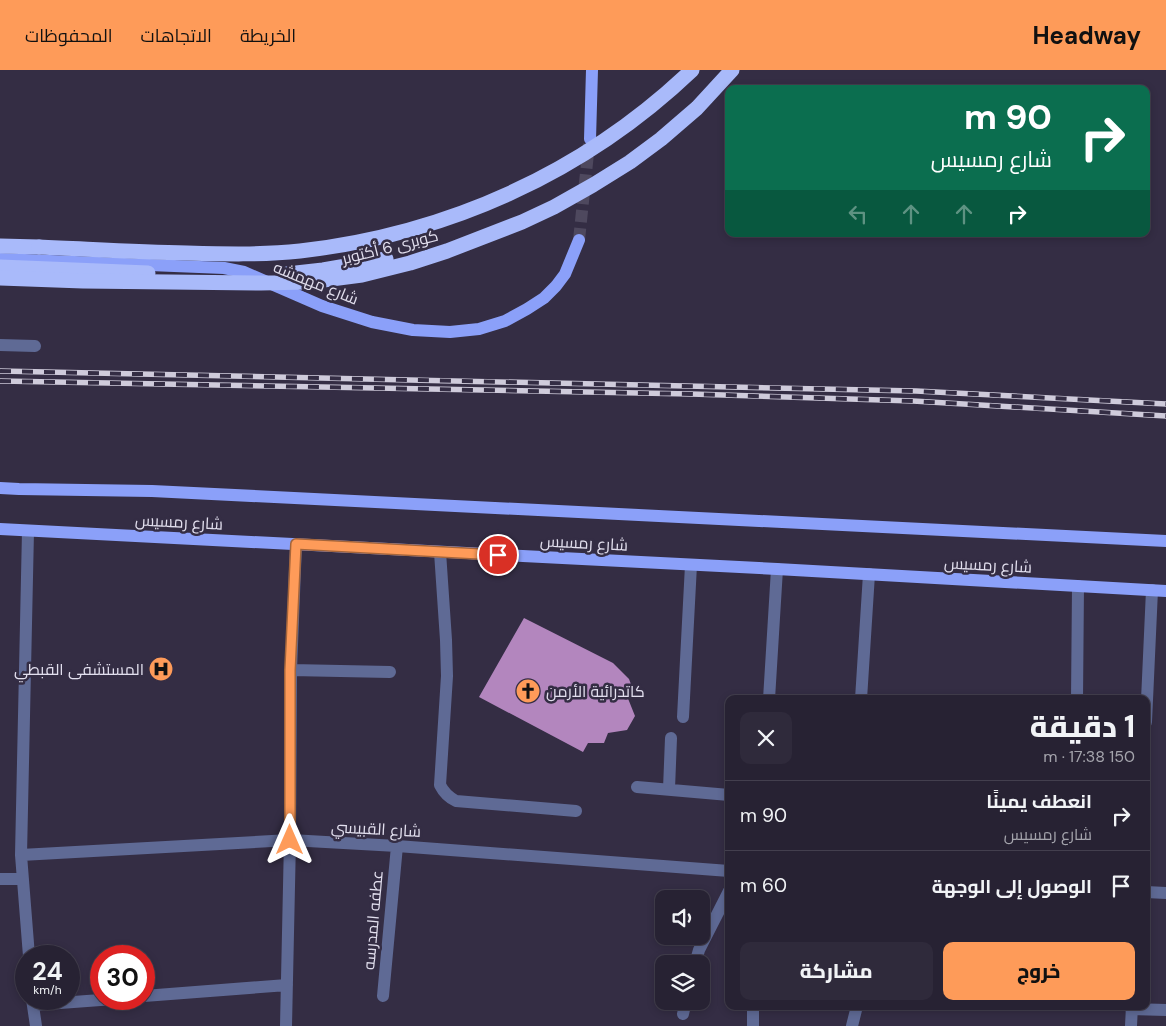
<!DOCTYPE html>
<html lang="ar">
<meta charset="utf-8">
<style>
:root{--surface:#272233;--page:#2f2a3b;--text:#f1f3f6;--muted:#a4a4ac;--line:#433f4e;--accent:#fe9b59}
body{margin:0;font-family:"DM Sans",Cairo,sans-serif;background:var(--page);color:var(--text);direction:rtl;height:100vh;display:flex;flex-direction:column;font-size:19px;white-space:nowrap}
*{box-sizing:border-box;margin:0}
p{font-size:16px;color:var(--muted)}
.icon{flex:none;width:28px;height:28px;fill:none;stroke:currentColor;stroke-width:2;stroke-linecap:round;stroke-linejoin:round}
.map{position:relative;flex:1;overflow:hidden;direction:ltr}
.drawer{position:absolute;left:725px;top:625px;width:425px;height:315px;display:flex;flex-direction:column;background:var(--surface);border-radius:10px;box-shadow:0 2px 8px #0003,0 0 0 1px var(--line);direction:rtl}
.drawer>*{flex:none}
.top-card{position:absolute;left:725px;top:15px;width:425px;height:152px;border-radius:10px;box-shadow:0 2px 8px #0003,0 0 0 1px var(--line);direction:rtl;background:#0b6e4f;color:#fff;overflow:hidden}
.buttons{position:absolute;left:655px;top:820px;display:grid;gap:10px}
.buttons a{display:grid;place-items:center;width:55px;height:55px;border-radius:10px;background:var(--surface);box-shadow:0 2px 8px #0003,0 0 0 1px var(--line);font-size:25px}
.speed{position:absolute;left:15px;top:875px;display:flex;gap:10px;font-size:25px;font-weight:700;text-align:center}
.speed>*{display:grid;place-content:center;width:65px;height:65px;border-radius:50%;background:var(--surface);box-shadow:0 2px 8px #0003,0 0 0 1px var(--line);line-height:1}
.speed small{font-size:12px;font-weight:400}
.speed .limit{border:8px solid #d22;background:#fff;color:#111}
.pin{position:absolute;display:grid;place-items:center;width:42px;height:42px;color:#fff;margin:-21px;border:2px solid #fff;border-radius:50%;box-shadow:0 1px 5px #0007}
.me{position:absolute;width:55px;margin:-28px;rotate:0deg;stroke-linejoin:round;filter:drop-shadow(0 0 4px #0008)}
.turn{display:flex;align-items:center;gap:18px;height:105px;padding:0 15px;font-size:22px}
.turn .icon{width:65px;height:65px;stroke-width:2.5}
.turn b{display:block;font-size:35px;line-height:42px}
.lanes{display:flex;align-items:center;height:48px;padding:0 15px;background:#0003;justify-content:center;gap:25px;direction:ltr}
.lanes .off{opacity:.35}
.round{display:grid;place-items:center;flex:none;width:52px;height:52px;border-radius:10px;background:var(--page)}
.head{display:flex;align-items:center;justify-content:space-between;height:85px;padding:0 15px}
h1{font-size:30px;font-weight:800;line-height:38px}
.primary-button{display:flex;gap:10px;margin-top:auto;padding:10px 15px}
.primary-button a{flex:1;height:58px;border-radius:10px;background:var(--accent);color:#111;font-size:20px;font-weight:800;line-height:58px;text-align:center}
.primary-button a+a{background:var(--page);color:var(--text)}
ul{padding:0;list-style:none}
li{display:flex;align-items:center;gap:15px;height:70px;padding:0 15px;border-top:1px solid var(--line)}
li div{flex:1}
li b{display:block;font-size:19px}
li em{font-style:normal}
header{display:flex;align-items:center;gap:30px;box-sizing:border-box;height:70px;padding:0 25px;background:var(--accent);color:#111}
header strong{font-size:24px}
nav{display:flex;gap:28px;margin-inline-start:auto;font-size:18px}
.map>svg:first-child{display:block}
.building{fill:#b386be}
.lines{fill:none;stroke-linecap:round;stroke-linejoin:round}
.major-tunnel{stroke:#4e485e;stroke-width:12;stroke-dasharray:12 6;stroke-linecap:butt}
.minor{stroke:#5f6a95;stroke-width:12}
.major{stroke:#8ba0f9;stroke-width:12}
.highway{stroke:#a9bafa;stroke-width:15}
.rail-casing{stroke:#cfcbdb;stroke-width:5.5}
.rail{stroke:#342d44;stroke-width:4;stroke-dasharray:11;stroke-linecap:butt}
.highway-bridge{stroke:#a9bafa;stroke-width:15}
.route-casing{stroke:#a5653a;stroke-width:12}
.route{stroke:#fe9b59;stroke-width:9}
.labels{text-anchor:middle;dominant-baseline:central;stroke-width:5;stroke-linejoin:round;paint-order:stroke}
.street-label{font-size:16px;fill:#e2dfee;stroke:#342d44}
.poi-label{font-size:16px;fill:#e2dfee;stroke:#342d44;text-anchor:end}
</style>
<header>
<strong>Headway</strong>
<nav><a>الخريطة</a><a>الاتجاهات</a><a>المحفوظات</a></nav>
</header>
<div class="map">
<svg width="1166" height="956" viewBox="0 0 1166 956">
<rect width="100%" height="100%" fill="#342d44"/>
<path class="building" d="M524,548L613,593L629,609L632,617L627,626L635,646L627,660L608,663L604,673H588L583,682L479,627Z"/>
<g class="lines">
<path class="major-tunnel" d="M579,170L589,74"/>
<path class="minor" d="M0,275L35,276
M28,461L21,785L29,886
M440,482L446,570L447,606L440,715C444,723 448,727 456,731L576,741
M291,600L390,602
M769,629L777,499
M861,629L869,504
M1077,629L1078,516
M683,647L691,495
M1146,652L1152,520
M637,717L729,725
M669,719L671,668
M21,785L290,770L397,776L729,801
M0,809H23
M1146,822L1166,823
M695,894L699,880L729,821
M144,926L287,915
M383,926L397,776
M32,929L36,956
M33,935L114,929
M1131,939L1166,940
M683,944L686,931
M286,956L290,770L291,600L296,474
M753,956V936
M852,956L857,936
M1131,956L1132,936"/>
<path class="major" d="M590,69L592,0
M0,189L224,198L244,202L322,236L372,252L413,260L450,262L479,259L505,251L527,239L544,228L556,216L565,204L579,170
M0,418L19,419L152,421L1166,471
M0,459L777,499L1166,521"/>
<path class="highway" d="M0,176L39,177
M0,197L148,203"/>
<defs>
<path id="rail" d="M0,301L916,321L1166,334
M0,311L691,324L913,331L1166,346"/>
</defs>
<use href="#rail" class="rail-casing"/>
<use href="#rail" class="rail"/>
<path class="highway-bridge" d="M39,177C88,179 137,182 187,183C224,184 262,185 300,181C448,164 584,103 692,0
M287,204L323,200L386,189
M0,208L83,211L261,213L308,212L362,205L410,193L447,181L522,152L554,137L593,115L630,92L661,69L697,38L732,0"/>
</g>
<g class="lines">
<defs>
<path id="route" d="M290,770V600L296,474L498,485"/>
</defs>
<use href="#route" class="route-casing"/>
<use href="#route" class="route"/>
</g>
<defs>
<symbol id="hospital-disc" viewBox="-11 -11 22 22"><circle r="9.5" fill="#fe9b59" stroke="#342d44"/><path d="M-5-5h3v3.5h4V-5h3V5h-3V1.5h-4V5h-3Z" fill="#111"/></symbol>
<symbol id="church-disc" viewBox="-11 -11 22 22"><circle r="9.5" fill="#fe9b59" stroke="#342d44"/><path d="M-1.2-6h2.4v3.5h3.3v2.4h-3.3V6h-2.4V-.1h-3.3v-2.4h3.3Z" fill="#111"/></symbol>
</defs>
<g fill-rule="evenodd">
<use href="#hospital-disc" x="147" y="585" width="28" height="28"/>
<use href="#church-disc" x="514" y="607" width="28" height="28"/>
</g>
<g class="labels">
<g class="street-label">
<text transform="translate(390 177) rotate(-14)">كوبرى 6 أكتوبر</text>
<text transform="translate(316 213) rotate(22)">شارع مهمشه</text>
<text transform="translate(179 452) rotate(3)">شارع رمسيس</text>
<text transform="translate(584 473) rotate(3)">شارع رمسيس</text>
<text transform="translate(988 495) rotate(3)">شارع رمسيس</text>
<text transform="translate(376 759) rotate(3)">شارع القبيسي</text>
<text transform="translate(373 850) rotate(-85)">عطفه المدرسه</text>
</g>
<g class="poi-label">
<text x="144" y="599">المستشفى القبطي</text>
<text x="546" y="621" text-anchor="start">كاتدرائية الأرمن</text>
</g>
</g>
</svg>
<div class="buttons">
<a><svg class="icon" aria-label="sound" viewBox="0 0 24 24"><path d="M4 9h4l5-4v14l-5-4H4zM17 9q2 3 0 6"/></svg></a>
<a><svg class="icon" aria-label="layers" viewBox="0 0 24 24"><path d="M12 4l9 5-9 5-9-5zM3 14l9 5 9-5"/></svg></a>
</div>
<div class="speed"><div>24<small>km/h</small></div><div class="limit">30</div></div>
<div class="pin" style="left:498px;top:485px;background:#d93025"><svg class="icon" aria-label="arrive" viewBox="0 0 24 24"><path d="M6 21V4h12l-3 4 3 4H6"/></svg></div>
<svg class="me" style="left:290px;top:770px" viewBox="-20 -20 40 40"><path d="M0-17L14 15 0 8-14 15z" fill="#fe9b59" stroke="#fff" stroke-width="4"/></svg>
<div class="top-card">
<div class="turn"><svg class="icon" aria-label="right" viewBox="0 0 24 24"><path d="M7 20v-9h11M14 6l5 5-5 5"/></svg><div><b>90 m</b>شارع رمسيس</div></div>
<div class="lanes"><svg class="icon off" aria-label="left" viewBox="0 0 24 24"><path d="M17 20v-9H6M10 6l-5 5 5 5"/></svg><svg class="icon off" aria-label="ahead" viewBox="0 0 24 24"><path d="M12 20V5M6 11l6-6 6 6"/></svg><svg class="icon off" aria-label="ahead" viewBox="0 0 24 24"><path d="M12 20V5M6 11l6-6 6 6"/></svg><svg class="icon" aria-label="right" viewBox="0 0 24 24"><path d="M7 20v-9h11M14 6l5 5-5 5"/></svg></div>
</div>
<section class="drawer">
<div class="head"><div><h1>1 دقيقة</h1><p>150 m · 17:38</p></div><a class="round"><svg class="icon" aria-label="close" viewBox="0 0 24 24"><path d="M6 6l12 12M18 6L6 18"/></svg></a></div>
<ul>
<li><svg class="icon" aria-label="right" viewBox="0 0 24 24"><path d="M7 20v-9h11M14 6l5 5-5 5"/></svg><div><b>انعطف يمينًا</b><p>شارع رمسيس</p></div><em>90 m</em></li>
<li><svg class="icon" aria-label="arrive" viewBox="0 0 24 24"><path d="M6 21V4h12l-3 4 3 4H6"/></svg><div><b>الوصول إلى الوجهة</b></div><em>60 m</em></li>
</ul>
<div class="primary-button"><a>خروج</a><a>مشاركة</a></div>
</section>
</div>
